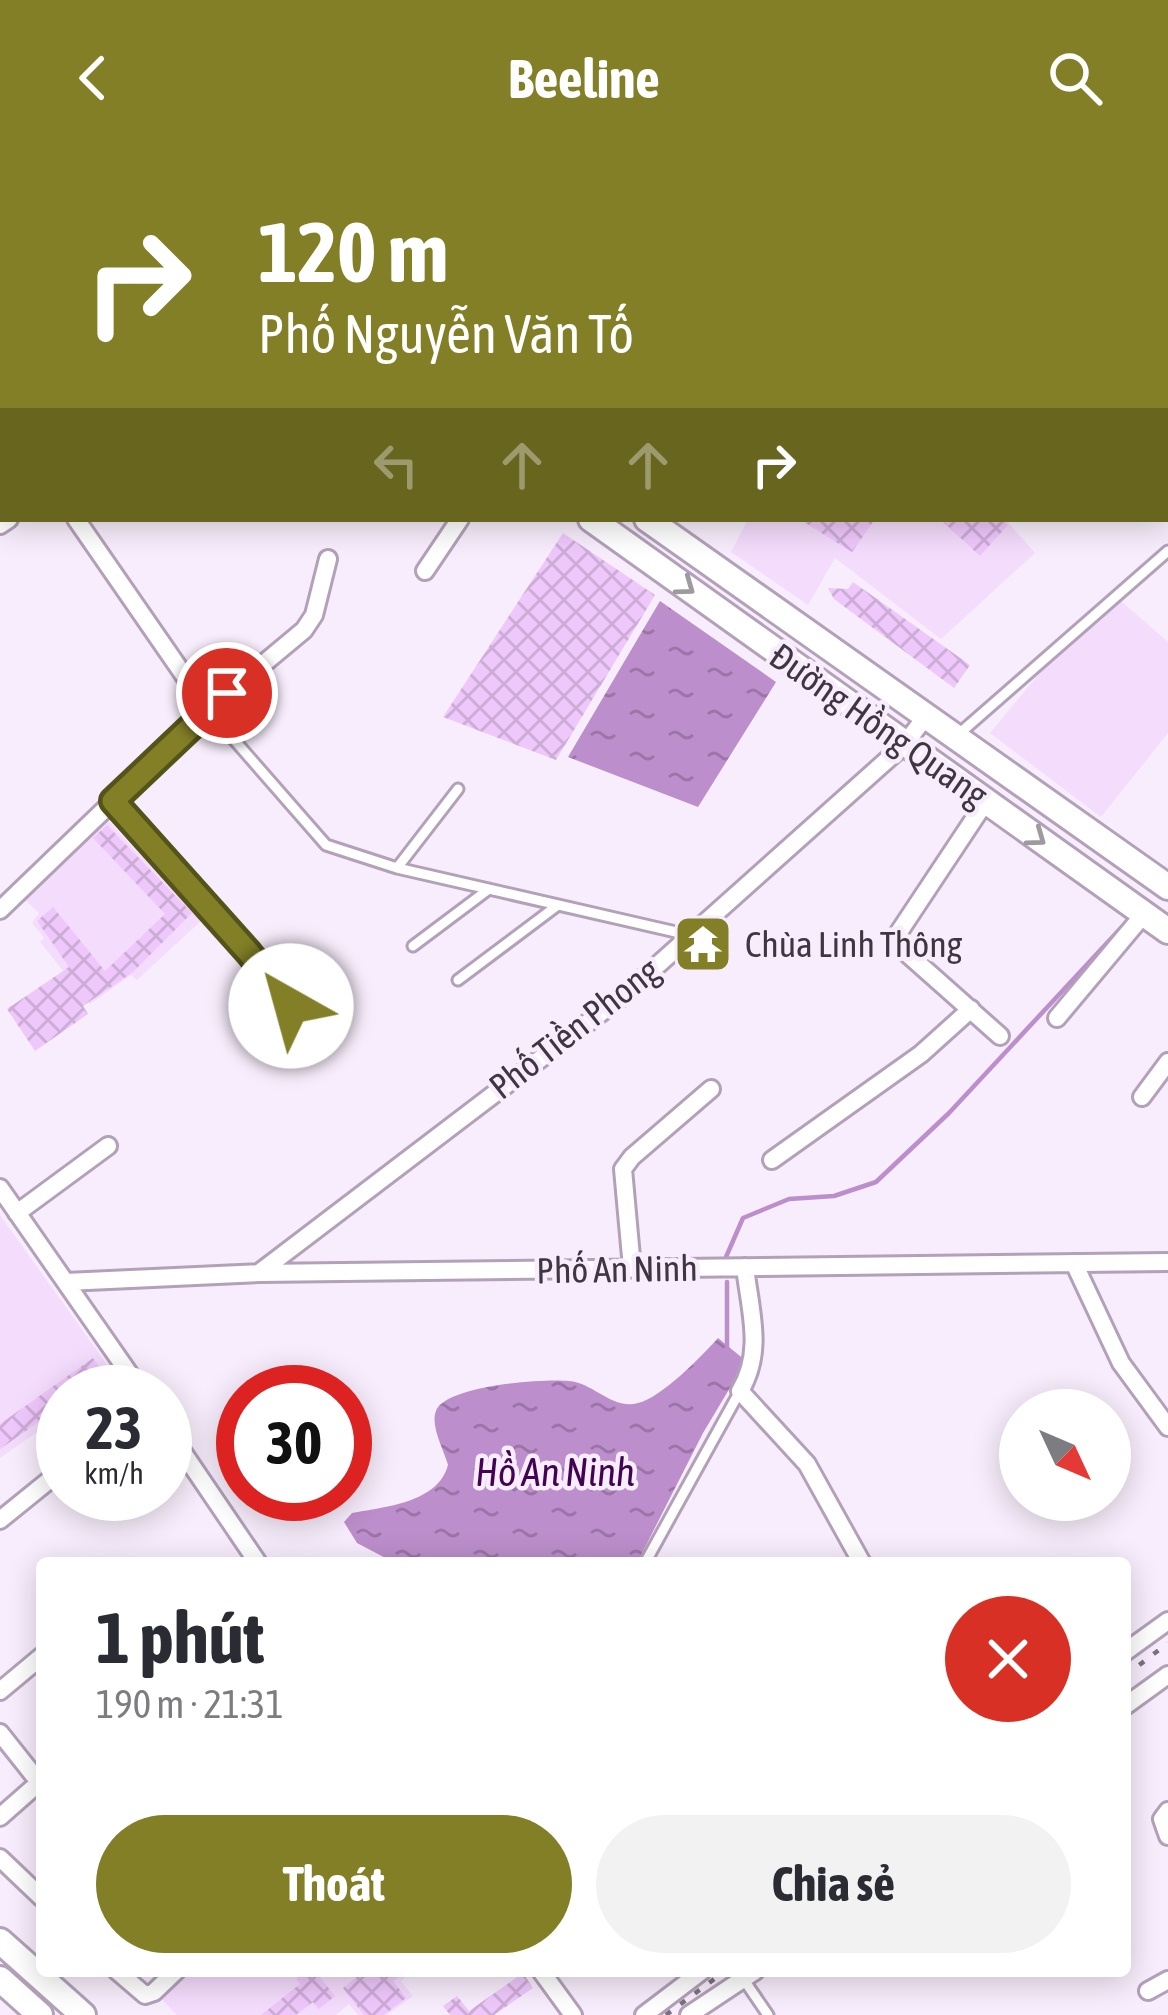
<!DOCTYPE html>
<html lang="vi">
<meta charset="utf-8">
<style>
:root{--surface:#fff;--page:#f2f2f3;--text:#2b2b33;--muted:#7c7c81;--accent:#827f27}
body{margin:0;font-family:"Asap Condensed",sans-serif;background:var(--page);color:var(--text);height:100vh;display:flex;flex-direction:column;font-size:45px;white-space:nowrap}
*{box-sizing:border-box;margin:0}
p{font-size:39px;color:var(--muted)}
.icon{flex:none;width:66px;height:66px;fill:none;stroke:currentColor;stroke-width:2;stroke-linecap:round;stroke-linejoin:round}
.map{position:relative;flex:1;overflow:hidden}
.sheet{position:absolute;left:36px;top:1401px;width:1095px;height:420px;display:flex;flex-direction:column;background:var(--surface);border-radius:12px;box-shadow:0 6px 30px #0003}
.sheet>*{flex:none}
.guide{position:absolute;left:0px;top:0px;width:1170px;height:366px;box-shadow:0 6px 30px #0003;background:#827f27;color:#fff;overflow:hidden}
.needle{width:78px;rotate:134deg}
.tools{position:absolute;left:999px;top:1233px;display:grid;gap:24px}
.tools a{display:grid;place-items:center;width:132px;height:132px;border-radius:50%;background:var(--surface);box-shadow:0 6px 30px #0003;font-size:60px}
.speed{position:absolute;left:36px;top:1209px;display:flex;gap:24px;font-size:60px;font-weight:700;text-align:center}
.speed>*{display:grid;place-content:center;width:156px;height:156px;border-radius:50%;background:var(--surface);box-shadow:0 6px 30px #0003;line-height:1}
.speed small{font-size:30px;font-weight:400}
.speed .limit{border:18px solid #d22;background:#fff;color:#111}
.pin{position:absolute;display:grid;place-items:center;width:102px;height:102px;color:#fff;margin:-51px;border:6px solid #fff;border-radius:50%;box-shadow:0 3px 12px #0007}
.me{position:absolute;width:132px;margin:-66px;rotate:322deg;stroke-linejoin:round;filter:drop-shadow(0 0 9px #0008)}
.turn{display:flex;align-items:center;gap:42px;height:252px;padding:0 60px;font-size:54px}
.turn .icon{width:156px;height:156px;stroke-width:2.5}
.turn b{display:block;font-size:84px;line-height:102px}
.lanes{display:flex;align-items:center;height:114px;padding:0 60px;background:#0003;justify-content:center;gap:60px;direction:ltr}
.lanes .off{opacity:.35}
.round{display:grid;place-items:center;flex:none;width:126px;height:126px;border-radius:63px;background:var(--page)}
.summary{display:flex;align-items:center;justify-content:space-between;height:204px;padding:0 60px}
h1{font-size:72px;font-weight:700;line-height:90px}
.action{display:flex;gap:24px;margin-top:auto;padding:24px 60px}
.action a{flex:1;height:138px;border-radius:72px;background:var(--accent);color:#fff;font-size:48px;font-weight:700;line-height:138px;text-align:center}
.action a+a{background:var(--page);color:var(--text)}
header{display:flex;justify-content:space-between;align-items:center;height:156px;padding:0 60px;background:var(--accent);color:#fff;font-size:54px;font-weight:700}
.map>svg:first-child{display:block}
.built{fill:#f4dcfc}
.water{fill:url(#water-ripples)}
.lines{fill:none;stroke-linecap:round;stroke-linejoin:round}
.stream{stroke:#bc8ecb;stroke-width:4.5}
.building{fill:url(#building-cross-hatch)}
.lane-casing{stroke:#b2a1b8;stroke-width:15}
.street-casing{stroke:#b2a1b8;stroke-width:22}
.secondary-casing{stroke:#b2a1b8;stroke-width:30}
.lane{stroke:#fff;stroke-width:9}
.street{stroke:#fff;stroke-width:16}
.secondary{stroke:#fff;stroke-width:24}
.rail{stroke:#7b727e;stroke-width:4.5;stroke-dasharray:6 12;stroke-linecap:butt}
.oneway{stroke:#9e9aa0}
.route-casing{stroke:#545319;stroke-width:30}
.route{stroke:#827f27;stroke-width:21}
.labels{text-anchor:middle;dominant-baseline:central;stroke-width:9;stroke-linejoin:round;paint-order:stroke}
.street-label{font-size:36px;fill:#3e3640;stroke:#f8edfc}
.poi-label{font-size:36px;fill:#3e3640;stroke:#f8edfc;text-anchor:start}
.water-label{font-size:39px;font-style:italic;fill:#420452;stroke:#f8edfc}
</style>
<header><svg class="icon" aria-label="back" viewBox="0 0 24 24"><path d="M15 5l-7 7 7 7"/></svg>Beeline<svg class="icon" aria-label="search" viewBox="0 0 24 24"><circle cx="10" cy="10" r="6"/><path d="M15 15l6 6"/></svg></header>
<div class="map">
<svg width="1168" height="1859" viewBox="0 0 1168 1859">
<defs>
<pattern id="water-ripples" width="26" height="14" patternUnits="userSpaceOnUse" patternTransform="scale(3)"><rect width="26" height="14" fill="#bc8ecb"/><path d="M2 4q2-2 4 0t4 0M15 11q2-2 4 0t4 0" fill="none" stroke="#9a75a6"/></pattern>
<pattern id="building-cross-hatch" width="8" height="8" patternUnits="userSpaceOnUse" patternTransform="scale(3)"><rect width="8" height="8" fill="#efc8fb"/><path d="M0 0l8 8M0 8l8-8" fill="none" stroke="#ceacd8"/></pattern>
</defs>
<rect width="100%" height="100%" fill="#f8edfc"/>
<path class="built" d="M748,363H1005L1035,397L941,483L835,402L808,449L731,396Z
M1121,445L1168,486V577L1101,661L990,577L1044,512Z
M102,658L201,765L137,824L131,819L90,848L40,786L44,782L32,767L39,757L21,740Z
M0,1059L116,1221L94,1236H63V1258L0,1302Z
M181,1815H412L401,1825L413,1840L387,1859H358L349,1848L336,1859H177L157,1838Z"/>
<path class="water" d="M660,445L776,526L698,651L568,601Z
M718,1182L746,1205L703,1277L637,1407H395L357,1387L344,1366L352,1357C384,1351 438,1347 448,1309C444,1294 430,1270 436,1255C444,1230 544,1222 569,1225C594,1227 612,1254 638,1247C661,1242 702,1200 718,1182Z"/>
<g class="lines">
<path class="stream" d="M726,1101L743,1062L789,1043L834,1040L876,1026L949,957L1132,760
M727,1192V1126"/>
</g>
<path class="building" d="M799,363H875L852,396Z
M940,363H1002L1008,369L980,400Z
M563,377L655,439L556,604L443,561Z
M853,426L970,509L954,532L834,443L828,432L848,433Z
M107,669L192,757L133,816L83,850L88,858L35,895L7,853L69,811L37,765L53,751L105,815L165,758L93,682Z
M93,1202L105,1219L81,1236H63V1249L0,1293V1268Z
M306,1815H315L335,1840L319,1853L313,1846L296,1859H261L300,1828L296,1823Z
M364,1815H406L393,1825L406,1842L384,1859H364L343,1832Z
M523,1817L533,1832L494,1859H450L443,1850L457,1840L469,1855Z"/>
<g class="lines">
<defs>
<path id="lane" d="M861,3L862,0
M209,555L326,689L397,712L689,779
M960,577L1168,395
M397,712L458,633
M413,790L489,733
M458,824L558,749
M645,1407L740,1235
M742,1821L768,1859"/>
<path id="street" d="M1004,3L1008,0
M1167,113L1168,112
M0,262L3,266
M76,363L208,554
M0,369L9,363
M425,415L460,363
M113,645L275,829L310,882
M986,645L893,785L1000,880
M0,754L208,554L304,474L314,459L328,403
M1057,862L1144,758
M1142,941L1168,906
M772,1004L921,898L971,853
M0,1032L142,1236
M17,1057L108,990
M1074,1107L1121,1207L1168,1271
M745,1111C750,1155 764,1195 740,1235L807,1308L862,1407
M632,1112L623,1013L632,1001L711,933
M260,1116L623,840L905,588L926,560
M66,1126L259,1117L1168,1106
M165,1270L258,1407
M0,1364L63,1313
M1125,1496L1168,1465
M0,1535L42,1500
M1125,1550L1168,1519
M0,1577L39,1626
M1168,1655L1162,1663L1168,1680
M0,1661L42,1624
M0,1702L42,1742
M117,1815L145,1839L154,1836L176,1815
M541,1815L573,1859
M1148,1835L1168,1824
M644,1859L702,1815
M689,1859L755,1815"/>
<path id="secondary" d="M64,0L69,3
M138,0L142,3
M1118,0L1120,3
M1167,61L1168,62
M591,363L1168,775
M647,363L1168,731
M0,1785L83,1859
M0,1823L40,1859"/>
</defs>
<use href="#lane" class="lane-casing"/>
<use href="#street" class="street-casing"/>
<use href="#secondary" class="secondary-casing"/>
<use href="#lane" class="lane"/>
<use href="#street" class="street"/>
<use href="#secondary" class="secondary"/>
<path class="rail" d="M1125,1520L1168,1487
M666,1859L725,1815"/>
</g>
<defs><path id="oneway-chevron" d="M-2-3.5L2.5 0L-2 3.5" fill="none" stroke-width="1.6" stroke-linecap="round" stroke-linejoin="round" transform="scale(3)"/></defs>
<g class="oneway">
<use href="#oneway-chevron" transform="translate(686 431) rotate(36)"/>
<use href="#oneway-chevron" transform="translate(1037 682) rotate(36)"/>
</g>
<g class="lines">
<defs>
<path id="route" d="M227,537L113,645L249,797L291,850"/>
</defs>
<use href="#route" class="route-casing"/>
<use href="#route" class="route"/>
</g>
<defs>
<symbol id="temple-square" viewBox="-11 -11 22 22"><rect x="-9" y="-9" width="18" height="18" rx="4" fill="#827f27" stroke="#f8edfc"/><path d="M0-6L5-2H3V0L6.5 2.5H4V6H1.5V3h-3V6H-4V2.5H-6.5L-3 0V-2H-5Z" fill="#fff"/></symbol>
</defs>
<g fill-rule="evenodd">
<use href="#temple-square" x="670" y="755" width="66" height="66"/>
</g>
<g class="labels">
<g class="street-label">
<text transform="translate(879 569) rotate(35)">Đường Hồng Quang</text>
<text transform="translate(574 872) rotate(-38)">Phố Tiền Phong</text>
<text transform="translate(617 1113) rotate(-1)">Phố An Ninh</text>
</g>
<g class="poi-label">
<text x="745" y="788">Chùa Linh Thông</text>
</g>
<g class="water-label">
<text x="555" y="1316">Hồ An Ninh</text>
</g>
</g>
</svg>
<div class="tools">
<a><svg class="needle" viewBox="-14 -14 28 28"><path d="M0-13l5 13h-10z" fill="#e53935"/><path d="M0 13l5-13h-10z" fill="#7c7c81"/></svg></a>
</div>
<div class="speed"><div>23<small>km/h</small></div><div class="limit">30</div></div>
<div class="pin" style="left:227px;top:537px;background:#d93025"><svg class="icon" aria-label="arrive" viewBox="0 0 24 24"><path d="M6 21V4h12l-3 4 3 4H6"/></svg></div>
<svg class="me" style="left:291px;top:850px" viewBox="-20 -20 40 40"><circle r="19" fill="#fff"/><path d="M0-13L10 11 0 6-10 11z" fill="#827f27"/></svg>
<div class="guide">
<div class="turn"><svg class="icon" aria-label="right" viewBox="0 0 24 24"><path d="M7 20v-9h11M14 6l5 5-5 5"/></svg><div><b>120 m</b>Phố Nguyễn Văn Tố</div></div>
<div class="lanes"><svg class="icon off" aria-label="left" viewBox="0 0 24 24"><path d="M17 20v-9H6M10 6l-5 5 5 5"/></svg><svg class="icon off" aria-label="ahead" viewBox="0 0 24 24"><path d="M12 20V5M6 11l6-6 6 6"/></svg><svg class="icon off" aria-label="ahead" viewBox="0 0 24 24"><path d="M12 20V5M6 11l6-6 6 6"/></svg><svg class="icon" aria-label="right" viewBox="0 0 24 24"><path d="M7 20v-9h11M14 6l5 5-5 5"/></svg></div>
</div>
<section class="sheet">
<div class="summary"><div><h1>1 phút</h1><p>190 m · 21:31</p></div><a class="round" style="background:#d93025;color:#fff"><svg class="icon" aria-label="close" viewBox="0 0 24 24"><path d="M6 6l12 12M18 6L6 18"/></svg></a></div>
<div class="action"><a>Thoát</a><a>Chia sẻ</a></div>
</section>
</div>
